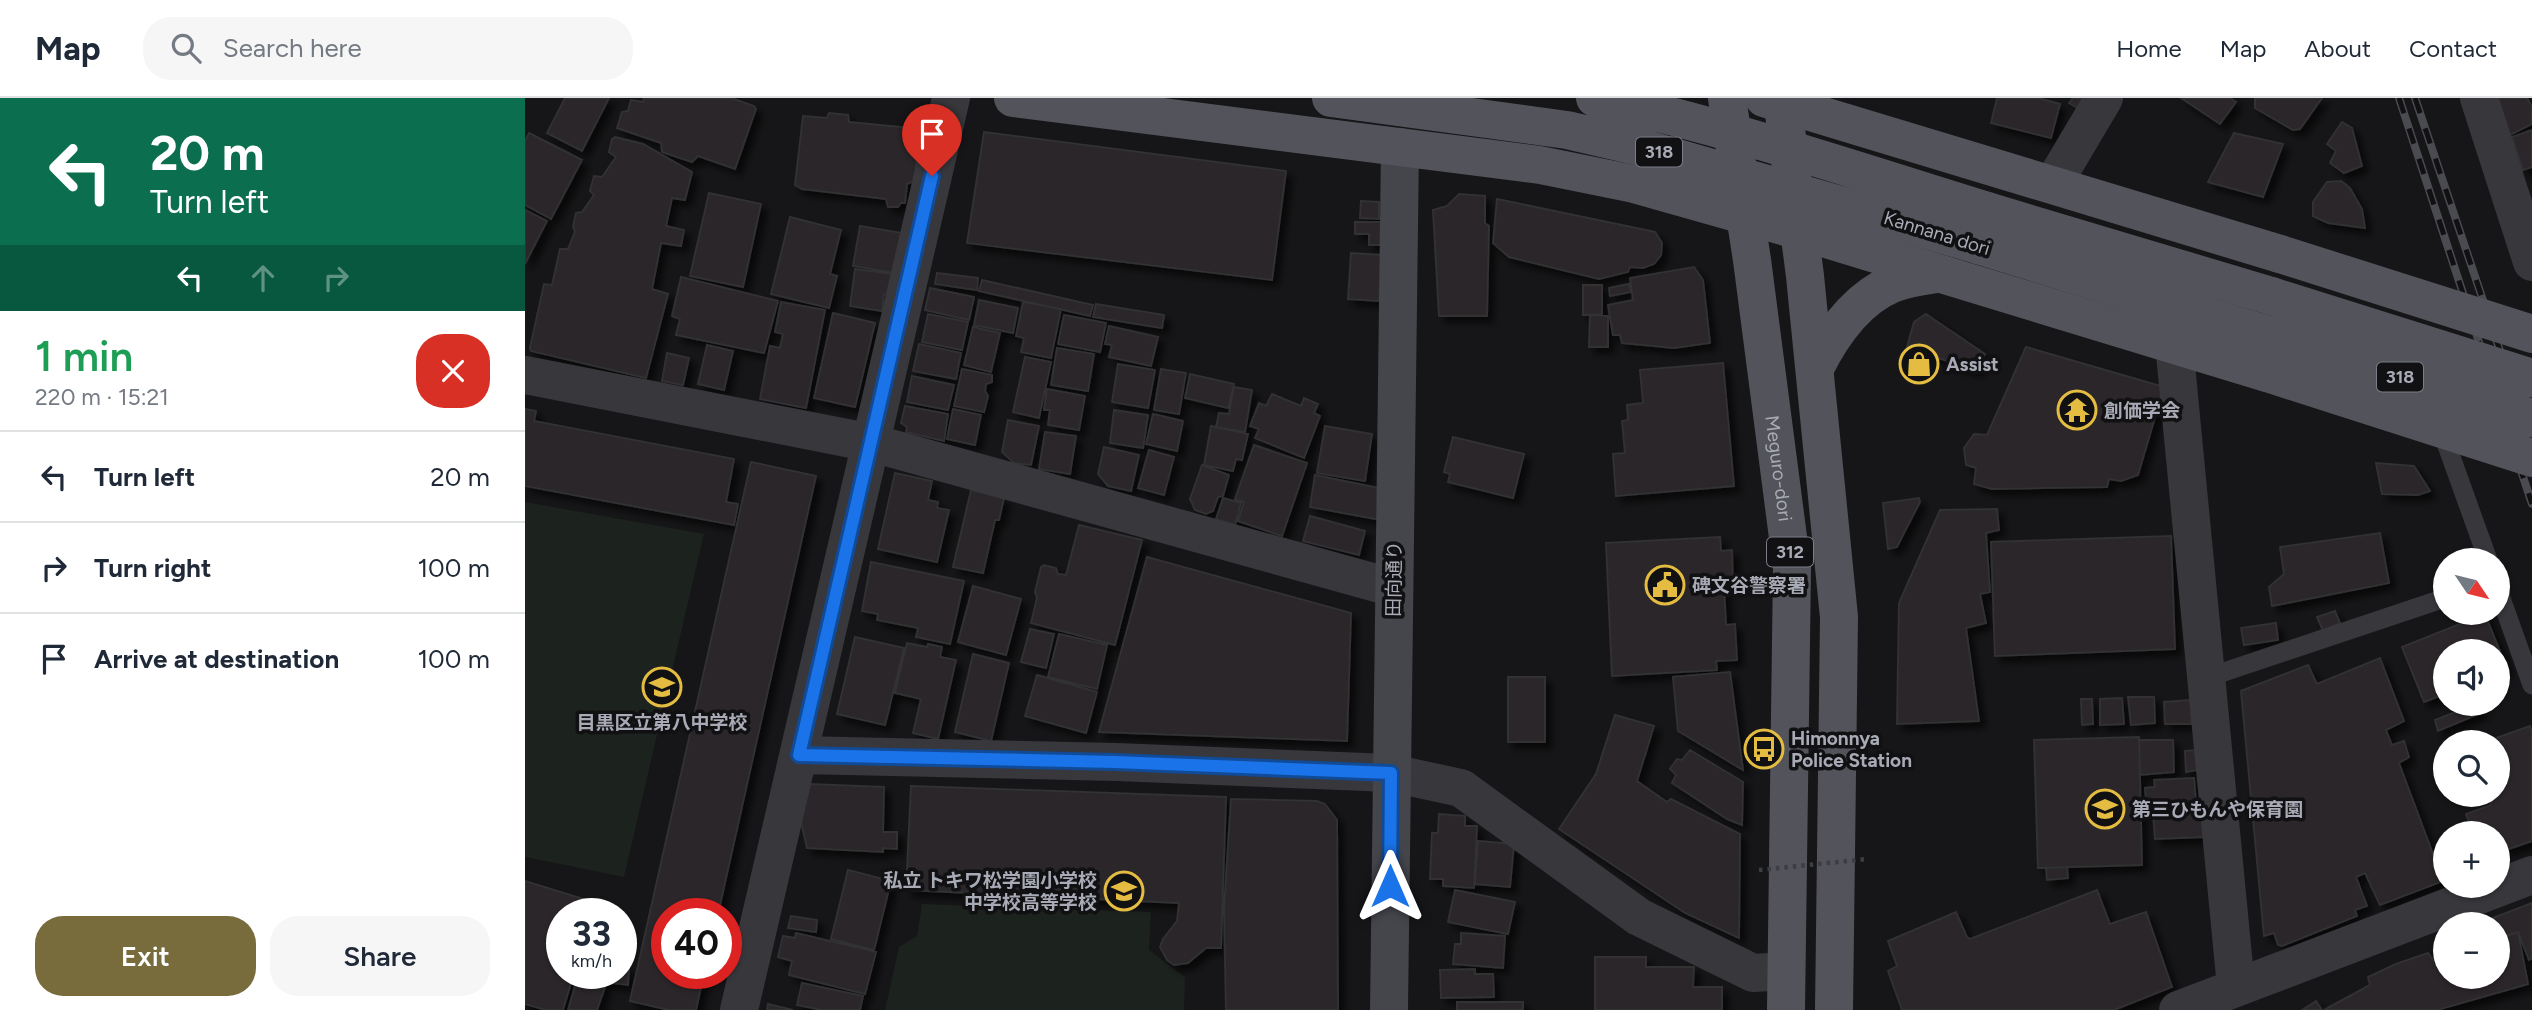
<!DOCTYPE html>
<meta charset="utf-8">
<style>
:root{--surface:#fff;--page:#f6f6f7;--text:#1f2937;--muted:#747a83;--line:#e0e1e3;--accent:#786b3c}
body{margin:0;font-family:Figtree,"Noto Sans JP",sans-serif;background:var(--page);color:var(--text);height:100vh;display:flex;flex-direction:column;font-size:26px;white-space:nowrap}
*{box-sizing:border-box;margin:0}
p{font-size:23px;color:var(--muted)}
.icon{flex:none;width:38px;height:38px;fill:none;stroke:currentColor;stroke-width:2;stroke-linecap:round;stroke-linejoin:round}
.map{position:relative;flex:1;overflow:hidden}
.drawer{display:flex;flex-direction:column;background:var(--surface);width:525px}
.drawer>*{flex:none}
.hud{background:#0b6e4f;color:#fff;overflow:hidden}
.needle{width:46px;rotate:125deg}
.fabs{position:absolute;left:1908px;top:450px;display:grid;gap:14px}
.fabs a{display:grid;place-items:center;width:77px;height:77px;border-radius:50%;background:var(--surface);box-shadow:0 2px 5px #0004;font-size:35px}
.speed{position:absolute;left:21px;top:800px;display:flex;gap:14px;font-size:35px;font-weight:700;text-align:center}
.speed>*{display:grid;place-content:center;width:91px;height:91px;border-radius:50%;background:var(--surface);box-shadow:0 2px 5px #0004;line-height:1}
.speed small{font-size:18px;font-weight:400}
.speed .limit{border:10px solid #d22;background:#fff;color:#111}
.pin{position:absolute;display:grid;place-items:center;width:60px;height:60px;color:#fff;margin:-72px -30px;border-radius:50% 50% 50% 0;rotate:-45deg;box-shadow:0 0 7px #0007}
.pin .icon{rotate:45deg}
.me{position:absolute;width:77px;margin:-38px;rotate:0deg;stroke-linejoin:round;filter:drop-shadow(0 0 5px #0008)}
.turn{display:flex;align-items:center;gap:24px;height:147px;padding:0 35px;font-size:32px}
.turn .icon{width:91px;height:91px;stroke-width:2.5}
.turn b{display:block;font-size:49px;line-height:60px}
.lanes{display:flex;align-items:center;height:66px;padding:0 35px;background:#0003;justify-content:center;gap:35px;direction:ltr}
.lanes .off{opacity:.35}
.round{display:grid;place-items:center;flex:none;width:74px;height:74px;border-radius:28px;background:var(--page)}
.headline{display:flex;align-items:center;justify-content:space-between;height:119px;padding:0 35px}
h1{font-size:42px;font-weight:600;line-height:52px;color:#1e9e55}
.button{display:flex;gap:14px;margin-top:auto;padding:14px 35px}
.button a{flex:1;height:80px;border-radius:28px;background:var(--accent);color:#fff;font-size:28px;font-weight:600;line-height:80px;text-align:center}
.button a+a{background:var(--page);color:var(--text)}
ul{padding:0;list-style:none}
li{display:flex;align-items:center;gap:21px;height:91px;padding:0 35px;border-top:2px solid var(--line)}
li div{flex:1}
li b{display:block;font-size:26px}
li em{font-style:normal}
header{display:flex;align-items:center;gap:42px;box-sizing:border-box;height:98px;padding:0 35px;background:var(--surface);border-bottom:2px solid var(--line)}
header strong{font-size:33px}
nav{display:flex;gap:38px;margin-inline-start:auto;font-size:24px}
.search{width:490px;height:63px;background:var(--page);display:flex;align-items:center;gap:18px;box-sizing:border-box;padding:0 24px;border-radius:28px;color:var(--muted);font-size:26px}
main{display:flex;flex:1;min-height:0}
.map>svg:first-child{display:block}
.green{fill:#1c221d}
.building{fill:#29282b;stroke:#303033;stroke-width:2;filter:url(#shadow)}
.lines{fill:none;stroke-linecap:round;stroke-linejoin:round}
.lane{stroke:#37373c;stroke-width:19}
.street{stroke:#37373c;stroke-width:38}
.secondary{stroke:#45464c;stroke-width:38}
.primary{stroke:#53545b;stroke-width:38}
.rail-casing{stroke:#4a4b51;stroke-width:8}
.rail{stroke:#111012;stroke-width:5;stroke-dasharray:16;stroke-linecap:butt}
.path-bridge{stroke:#3d3e43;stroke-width:4.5;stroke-dasharray:3.5 5;stroke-linecap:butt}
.primary-bridge{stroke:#53545b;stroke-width:38}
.route-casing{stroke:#114b97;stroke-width:18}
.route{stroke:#1a73e8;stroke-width:12}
.labels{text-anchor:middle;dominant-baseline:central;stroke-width:7;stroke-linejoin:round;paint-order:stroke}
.shield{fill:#111012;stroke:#7b7c85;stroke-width:2}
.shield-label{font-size:18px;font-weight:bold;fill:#a8abb6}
.street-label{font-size:19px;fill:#a8abb6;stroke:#111012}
.poi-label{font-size:19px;font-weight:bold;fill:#a8abb6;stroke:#111012;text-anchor:start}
</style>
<header>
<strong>Map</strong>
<div class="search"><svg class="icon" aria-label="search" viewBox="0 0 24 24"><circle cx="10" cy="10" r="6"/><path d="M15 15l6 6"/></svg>Search here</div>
<nav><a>Home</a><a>Map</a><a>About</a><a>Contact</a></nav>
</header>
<main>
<section class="drawer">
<div class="hud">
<div class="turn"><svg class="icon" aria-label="left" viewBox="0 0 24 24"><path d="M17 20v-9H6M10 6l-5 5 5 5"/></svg><div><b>20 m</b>Turn left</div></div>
<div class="lanes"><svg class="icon" aria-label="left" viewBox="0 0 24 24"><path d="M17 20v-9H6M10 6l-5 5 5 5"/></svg><svg class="icon off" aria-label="ahead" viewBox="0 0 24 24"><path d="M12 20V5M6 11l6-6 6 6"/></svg><svg class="icon off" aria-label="right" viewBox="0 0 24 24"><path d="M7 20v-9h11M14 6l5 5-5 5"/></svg></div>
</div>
<div class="headline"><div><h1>1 min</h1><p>220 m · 15:21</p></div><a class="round" style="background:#d93025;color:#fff"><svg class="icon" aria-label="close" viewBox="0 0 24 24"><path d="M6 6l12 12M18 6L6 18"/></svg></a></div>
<ul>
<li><svg class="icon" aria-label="left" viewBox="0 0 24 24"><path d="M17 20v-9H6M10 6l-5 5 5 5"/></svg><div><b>Turn left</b></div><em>20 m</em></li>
<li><svg class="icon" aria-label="right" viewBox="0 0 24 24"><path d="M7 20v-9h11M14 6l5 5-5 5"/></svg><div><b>Turn right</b></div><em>100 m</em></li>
<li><svg class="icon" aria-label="arrive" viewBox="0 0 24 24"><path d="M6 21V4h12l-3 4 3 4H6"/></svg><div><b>Arrive at destination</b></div><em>100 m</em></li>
</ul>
<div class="button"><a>Exit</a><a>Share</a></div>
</section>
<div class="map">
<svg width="2007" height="912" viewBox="0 0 2007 912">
<defs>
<filter id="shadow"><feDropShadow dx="6" dy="6" stdDeviation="3.5" flood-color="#0009"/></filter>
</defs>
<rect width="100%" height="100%" fill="#161517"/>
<path class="green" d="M0,404L179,436L99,779L0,759Z
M397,806L626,814L624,852L660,879L659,912H360L374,849L392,838Z"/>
<path class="building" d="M40,0H84L57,53L22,35Z
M119,0H206L229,8L231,11L210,71L173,58L167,64L137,54L136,45L92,30L97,14L103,13L106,2L118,4Z
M1472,0H1513L1535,6L1526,40L1466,25Z
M1548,0H1567L1558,13L1544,5Z
M1656,0H1705L1711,4L1695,26Z
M1730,0H1797L1775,31L1768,32L1730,10Z
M1967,0H2002L2007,9V26L1985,37Z
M304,15L323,17L324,24L386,30L390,39L387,50L393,51L389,83L382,86L380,105H376L373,109H363L361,101L277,91L270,87L278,18L302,20Z
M1817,24L1827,30L1837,68L1819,75L1805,65L1811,53L1802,46Z
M2007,32V69L1998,72L1987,39Z
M459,34L761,73L747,182L442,145Z
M4,35L57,62L26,121L0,107V43Z
M1709,35L1758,46L1738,99L1683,84Z
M90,39L118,46L167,74L160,102L147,100L141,128L159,132L156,148L136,145L127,191L143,196L121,280L6,253L5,250L19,186L27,187L35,151H43L50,134L48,128L51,115L57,114L69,97L65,93L69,78L77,79L91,59L84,54L87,41Z
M1816,83L1825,90L1837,111L1840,130L1803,125L1788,118V104L1802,84Z
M184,95L236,106L218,189L165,178Z
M934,96L960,98V125L964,128L962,218H914L908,112L922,108Z
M972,101L1130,134L1137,145L1136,157L1129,166L1118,170L1105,169L1103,174L1074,181L984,159L968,145Z
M836,103L854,104V121L835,120Z
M0,112L22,123L0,166Z
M265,119L316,132L305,176L312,178L304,210L246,196Z
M830,124H856L855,147H844V136H830Z
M335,128L377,135L370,175L328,168Z
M826,155L857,157L854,203L823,201Z
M1169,169L1178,182L1185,245L1149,250L1097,245L1095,237H1088L1083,207L1108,202L1105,180Z
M330,171L367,176L363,197L359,196L357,213L325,208Z
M412,175L453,180L452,192L410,186Z
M156,179L253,203L239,255L151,237L155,221L147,218Z
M457,182L568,207L565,218L454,193Z
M1104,186L1106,194L1085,198L1084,190Z
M1058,187H1077V216L1058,217Z
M405,190L449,199L444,222L400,212Z
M454,202L493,210L488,235L449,227Z
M256,204L300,212L281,310L235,301L245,248L255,250L258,236L250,234Z
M498,204L536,211L526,260L496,254L499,240L491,238Z
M571,206L639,217L637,230L568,219Z
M308,215L350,225L330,309L289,300Z
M403,216L443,224L437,252L397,244Z
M1401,216L1460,256L1451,273L1382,249L1389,224Z
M539,217L581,225L575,254L533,246Z
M1065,217L1083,218V249H1064Z
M584,228L633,239L626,268L584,259L587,247L580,246Z
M448,229L475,235L466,274L439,267Z
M394,246L436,255L431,281L388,273Z
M182,247L208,253L199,292L173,286Z
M1501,249L1639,289L1613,377L1596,383L1584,381L1582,389L1467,391L1449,386L1451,370L1441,367L1439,350L1449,336L1462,337Z
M532,250L569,256L563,293L526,287Z
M142,255L164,260L158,287L137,283Z
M500,259L526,264L514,320L488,314Z
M1198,265L1209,388L1091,398L1088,356L1100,355L1097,323L1103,322L1102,307L1118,305L1115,272Z
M593,266L630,272L623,310L587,304Z
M437,271L467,277V284L461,286L460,293L463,298L459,314L429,308Z
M636,271L661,275L654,316L629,312Z
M665,276L709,286L703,310L660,300Z
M387,278L429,287L423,312L382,304Z
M709,289L727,292L720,334L691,329L694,315L704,316Z
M522,291L560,298L554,332L523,327L525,312H519Z
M747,296L776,308L779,300L793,306L789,315L795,318L779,360L730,340L734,331L725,328L734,305L741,308Z
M380,308L423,316L419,343L381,334L382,329L376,325Z
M0,311L11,313L9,323L209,361L201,404L213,406L209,427L0,388Z
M428,311L456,317L450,347L422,341Z
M589,312L623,317L618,350L585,345Z
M628,316L658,323L652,353L621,346Z
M483,322L514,328L506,367L489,365L477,354Z
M686,328L723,336L717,362L711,361L708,373L679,367Z
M800,328L847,336L840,383L792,375Z
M520,334L551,338L545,376L514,371Z
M928,339L999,356L988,400L923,384L925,376L919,374Z
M729,347L782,365L757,438L713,423L719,404L710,401Z
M579,349L614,357L606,393L583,388L573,376Z
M624,352L649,359L639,397L613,390Z
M226,364L291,378L193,816H142V875H179L171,912H144L105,903Z
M1851,365L1889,368L1905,393L1893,397L1857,396Z
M677,367L704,377L698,398L693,399L688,413L681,416L670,412L665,401Z
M370,375L407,383L403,402L413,404L412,410L424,412L412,464L353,451Z
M790,377L854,390L856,422L785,409Z
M446,392L479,400L474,422H470L458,475L428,469Z
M698,400L716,405L710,427L691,421Z
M1394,400L1395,404L1372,449L1363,451L1358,405Z
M1472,411L1474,432L1461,435L1465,494L1455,496L1461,525L1441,530L1454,623L1372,626L1374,505L1415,412Z
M785,418L840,433L834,457L778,443Z
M554,427L617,442L590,547L506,525L512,500L510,494L516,469L519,467L531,470L533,476L541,477Z
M1855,435L1864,485L1747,508L1744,489L1759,476L1755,449Z
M1646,438L1650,551L1470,558L1466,444Z
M1195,439L1196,453L1207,452L1208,487L1199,488L1201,527L1210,526L1212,562L1191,563L1192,572L1087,578L1081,445Z
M622,459L826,515L822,643L574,634Z
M346,464L439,483L425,546L391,539L393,530L352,522L353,516L337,513Z
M448,488L496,501L481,557L433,544Z
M1810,513L1815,525L1798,533L1792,519Z
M1960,516L1982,571L1972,575V553H1920V596L1899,604L1877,549Z
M1751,525L1753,542L1719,547L1716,530Z
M505,531L529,536L521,570L496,564Z
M534,536L582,547L572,591L523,579Z
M330,539L379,550L360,627L312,616Z
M382,545L402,549L403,546L417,549L415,559L431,562L413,641L388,635L396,601L370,595Z
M448,556L484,565L466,643L430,634Z
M1855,560L1879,623L1861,632L1867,647L1879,643L1884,659L1874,665L1918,783L1855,807L1840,775L1831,779L1842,808L1830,812L1832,818L1757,848L1753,847L1749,835L1739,838L1716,593L1783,567L1792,586Z
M1205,574L1218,672L1153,633L1148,579Z
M512,577L572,594L561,635L500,618Z
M983,579H1020V644H983Z
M1603,599H1629L1630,625L1606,627Z
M1597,600L1599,626L1575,627V601Z
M1556,601H1567L1568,626L1557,627Z
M1665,602L1667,626H1640L1639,604Z
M1951,606L1956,615L1913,633L1910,622Z
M1090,617L1129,628L1112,683L1142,704L1146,701L1215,736L1214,840L1160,815L1034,731L1071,676Z
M2005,628L2007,634V743L1981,752L1979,747L1972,750V735H1948L1941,716L1966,707L1963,696H1972V644H1960Z
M1614,639L1617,767L1513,770L1509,642Z
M1614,642H1648L1649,674L1615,677Z
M1165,652L1218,684L1217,727L1202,721L1147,685L1151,677L1145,671L1152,661L1157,662Z
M1671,652L1672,672L1661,674L1660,653Z
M1669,680L1671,704H1676L1679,739L1630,741L1628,714H1622L1620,690L1630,689L1629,682Z
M284,686L359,689L358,734H372V751L358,750V754L282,750L275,719Z
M386,688L701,699L696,850H681L663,865L649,867L642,862L635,849L638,841L652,823L654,805L381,792Z
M706,701L792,703L800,706L812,722L813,912H701L699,811Z
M914,716L940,718V728H952L949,790L918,788V781H905L907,735H913Z
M953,743L989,746L985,789L950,786Z
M1542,769L1543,780L1522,782L1521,770Z
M323,772L366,783L349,852L306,841Z
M0,783L71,805L68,816H37V875H49L38,912H21L0,906Z
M930,792L990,804L983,836L923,824Z
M1572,792L1585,826L1621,814L1647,889L1589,912H1377L1363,873L1372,868L1363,843L1431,814L1442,839L1445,841Z
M2007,805V860L2004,862L1993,834L1972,840V826L1955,825Z
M266,818L292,822L291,834L263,830Z
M1993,834L2003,886L1912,912H1799L1845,887L1843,879L1871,866L1903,855L1909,863L1920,860V878H1972V842Z
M271,835L351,854L340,896L264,877L267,863L253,859L258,838L270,840Z
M936,835L980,838L978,870L928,866L930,846H936Z
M1070,859H1121V869H1169L1168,889H1197V912H1070Z
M96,869L104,871L103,887L63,882L62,879L63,875H96Z
M950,871V876H968L969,899L916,900L915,872Z
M55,879L80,889L72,912H43L52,881Z
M277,885L338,898L335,912H297L272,907Z
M1791,903L1797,912H1777Z
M932,904H998V912H932Z
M243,906L268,912H242Z"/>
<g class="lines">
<path class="lane" d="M1916,331L1963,462
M1972,489L2007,587
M1681,580L1920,500"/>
<path class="street" d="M1954,0L2007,164
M1528,86L1579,0
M1649,246L1711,889
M0,277L347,345L869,490
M274,657L591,664L866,675L936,690L1114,819L1228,875L1261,873
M214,912L426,0
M1653,912L2007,777"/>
<path class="secondary" d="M864,912L875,49"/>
<g class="primary">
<path d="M488,0L1015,67L1109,86L1275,133L1742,275"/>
<path id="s1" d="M1202,0L1227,162L1267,470L1261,912"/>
<path d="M1239,0L1755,156"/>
<path d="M1257,0L1280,178L1314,519L1309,912"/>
<path d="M1462,113L1746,198"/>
<path d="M1453,147L1743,237"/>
<path d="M1290,270C1307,236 1331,201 1367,186C1381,180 1397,178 1411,176"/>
</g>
<defs>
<path id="rail" d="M1874,0L2007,406
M1890,0L2007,348"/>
</defs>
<use href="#rail" class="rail-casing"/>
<use href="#rail" class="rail"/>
<path class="path-bridge" d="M1234,772L1342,761"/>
<path class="primary-bridge" d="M806,0L1042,32L1111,48L1453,147
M1070,0C1203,29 1332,73 1462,113
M1755,156L2007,236
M1746,198L2007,280
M1743,237L2007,320
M1742,275L2007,360"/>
</g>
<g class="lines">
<defs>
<path id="route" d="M407,78L274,657L590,664L866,675L865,788"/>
</defs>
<use href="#route" class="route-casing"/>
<use href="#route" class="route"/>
</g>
<defs>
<symbol id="shop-ring" viewBox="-11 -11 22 22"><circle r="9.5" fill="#111012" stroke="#e4bc41" stroke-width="1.5"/><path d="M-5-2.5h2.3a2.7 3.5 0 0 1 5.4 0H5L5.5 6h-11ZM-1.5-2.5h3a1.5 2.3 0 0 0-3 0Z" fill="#e4bc41"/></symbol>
<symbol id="temple-ring" viewBox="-11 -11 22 22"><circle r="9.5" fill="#111012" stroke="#e4bc41" stroke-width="1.5"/><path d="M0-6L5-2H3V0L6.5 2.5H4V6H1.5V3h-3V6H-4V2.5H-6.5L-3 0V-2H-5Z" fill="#e4bc41"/></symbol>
<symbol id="civic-ring" viewBox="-11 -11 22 22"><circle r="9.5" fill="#111012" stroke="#e4bc41" stroke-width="1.5"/><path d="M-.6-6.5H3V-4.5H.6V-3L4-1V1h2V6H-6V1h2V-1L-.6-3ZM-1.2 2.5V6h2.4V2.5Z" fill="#e4bc41"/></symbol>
<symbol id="school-ring" viewBox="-11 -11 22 22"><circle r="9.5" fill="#111012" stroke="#e4bc41" stroke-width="1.5"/><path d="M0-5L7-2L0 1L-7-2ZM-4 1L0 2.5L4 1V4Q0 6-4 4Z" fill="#e4bc41"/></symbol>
<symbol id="bus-ring" viewBox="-11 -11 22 22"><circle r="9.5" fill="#111012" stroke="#e4bc41" stroke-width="1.5"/><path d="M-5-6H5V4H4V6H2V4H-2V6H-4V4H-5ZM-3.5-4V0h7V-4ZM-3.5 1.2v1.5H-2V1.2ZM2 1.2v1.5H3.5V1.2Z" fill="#e4bc41"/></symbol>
</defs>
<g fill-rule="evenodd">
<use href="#shop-ring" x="1372" y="244" width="44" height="44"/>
<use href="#temple-ring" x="1530" y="290" width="44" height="44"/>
<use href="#civic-ring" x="1118" y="465" width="44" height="44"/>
<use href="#school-ring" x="115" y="567" width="44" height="44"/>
<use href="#bus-ring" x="1217" y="629" width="44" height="44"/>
<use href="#school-ring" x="1558" y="689" width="44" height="44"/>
<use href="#school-ring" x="577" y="771" width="44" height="44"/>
</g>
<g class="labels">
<g class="shield">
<rect x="1111" y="39.5" width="46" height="29" rx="5"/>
<rect x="1852" y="264.5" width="46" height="29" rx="5"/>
<rect x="1242" y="439.5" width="46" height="29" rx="5"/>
</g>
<g class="shield-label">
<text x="1134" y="54">318</text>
<text x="1875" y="279">318</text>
<text x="1265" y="454">312</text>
</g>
<g class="street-label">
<text transform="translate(1412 135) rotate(17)">Kannana dori</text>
<text stroke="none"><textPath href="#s1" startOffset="374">Meguro-dori</textPath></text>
<text transform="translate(869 481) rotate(-89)">田向通り</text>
</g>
<g class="poi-label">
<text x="1421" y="266">Assist</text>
<text x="1579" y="312">創価学会</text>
<text x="1167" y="487">碑文谷警察署</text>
<text x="137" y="624" text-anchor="middle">目黒区立第八中学校</text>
<text x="1266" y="640">Himonnya<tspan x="1266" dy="22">Police Station</tspan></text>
<text x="1607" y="711">第三ひもんや保育園</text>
<text x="572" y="782" text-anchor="end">私立 トキワ松学園小学校<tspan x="572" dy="22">中学校高等学校</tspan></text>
</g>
</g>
</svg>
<div class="fabs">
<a><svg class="needle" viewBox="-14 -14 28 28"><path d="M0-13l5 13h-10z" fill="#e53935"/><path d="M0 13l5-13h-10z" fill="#747a83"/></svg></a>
<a><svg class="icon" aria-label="sound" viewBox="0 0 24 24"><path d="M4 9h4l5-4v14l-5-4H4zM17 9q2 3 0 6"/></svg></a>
<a><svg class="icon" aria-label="search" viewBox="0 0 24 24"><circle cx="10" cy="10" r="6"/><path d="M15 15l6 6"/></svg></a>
<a>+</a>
<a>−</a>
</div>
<div class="speed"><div>33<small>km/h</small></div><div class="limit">40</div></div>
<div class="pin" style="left:407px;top:78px;background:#d93025"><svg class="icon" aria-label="arrive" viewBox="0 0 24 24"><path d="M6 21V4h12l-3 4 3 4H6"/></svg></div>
<svg class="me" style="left:865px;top:788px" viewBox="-20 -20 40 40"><path d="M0-17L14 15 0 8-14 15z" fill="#1a73e8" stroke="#fff" stroke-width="4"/></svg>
</div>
</main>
